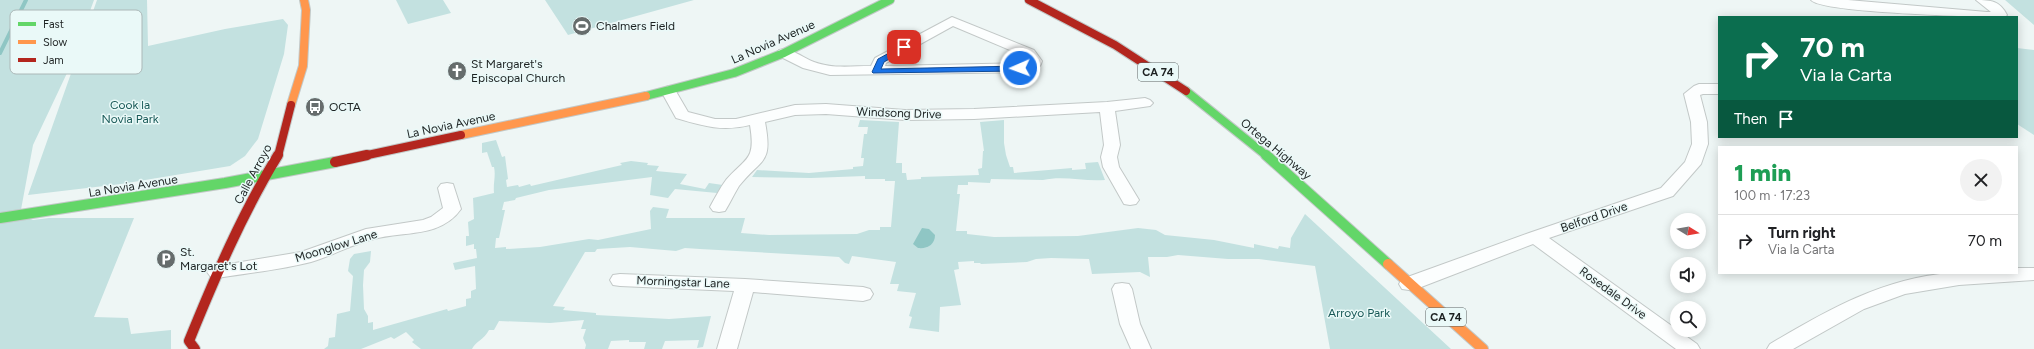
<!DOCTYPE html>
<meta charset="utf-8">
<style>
:root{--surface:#fff;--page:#f2f2f2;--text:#202124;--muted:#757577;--line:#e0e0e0}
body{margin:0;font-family:Figtree,sans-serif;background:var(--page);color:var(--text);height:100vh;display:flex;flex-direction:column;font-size:15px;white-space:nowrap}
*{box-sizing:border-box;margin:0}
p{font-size:13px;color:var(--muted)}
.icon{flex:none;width:22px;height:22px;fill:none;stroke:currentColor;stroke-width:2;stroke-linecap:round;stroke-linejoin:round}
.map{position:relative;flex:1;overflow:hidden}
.details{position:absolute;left:1718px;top:146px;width:300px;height:128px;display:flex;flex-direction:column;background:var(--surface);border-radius:0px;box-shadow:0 2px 10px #0003}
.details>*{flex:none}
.hud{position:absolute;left:1718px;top:16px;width:300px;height:122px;border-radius:0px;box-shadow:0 2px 10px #0003;background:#0b6e4f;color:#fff;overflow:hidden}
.needle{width:26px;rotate:101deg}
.buttons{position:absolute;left:1670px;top:213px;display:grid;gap:8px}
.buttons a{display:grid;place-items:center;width:36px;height:36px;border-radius:50%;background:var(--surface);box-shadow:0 2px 10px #0003;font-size:20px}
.pin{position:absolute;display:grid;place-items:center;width:34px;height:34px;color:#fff;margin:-17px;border-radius:8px;box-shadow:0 2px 6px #0006}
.me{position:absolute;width:44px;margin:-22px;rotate:268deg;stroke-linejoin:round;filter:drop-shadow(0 0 3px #0008)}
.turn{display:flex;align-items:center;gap:14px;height:84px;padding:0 16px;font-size:18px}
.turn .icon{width:52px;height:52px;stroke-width:2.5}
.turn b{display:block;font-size:28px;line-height:34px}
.then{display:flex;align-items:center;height:38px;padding:0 16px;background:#0003;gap:8px;font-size:15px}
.round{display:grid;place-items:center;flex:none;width:42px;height:42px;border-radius:21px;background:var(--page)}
.summary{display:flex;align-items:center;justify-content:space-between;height:68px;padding:0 16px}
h1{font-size:24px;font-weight:800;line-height:30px;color:#1e9e55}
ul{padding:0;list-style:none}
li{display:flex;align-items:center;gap:12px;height:52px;padding:0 16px;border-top:1px solid var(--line)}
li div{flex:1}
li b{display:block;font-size:15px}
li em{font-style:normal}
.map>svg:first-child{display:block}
.green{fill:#c3e1e0}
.water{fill:#8fc6c4}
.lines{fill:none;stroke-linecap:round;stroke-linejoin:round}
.stream{stroke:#8fc6c4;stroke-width:4}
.street-casing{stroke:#c2c8c7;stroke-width:2}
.fast-far1-casing{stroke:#c2c8c7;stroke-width:10}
.fast-casing{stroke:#c2c8c7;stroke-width:12}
.slow-far1-casing{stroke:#c2c8c7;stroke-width:10}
.slow-casing{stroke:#c2c8c7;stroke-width:12}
.jam-far1-casing{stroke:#c2c8c7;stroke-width:10}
.jam-casing{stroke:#c2c8c7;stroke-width:12}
.street{fill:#fcfefe;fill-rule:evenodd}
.fast-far1{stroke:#63d668;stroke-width:8}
.fast{stroke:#63d668;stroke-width:10}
.slow-far1{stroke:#ff974d;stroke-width:8}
.slow{stroke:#ff974d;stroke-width:10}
.jam-far1{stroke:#b3261e;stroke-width:8}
.jam{stroke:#b3261e;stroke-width:10}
.route{fill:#1a73e8;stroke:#114b97}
.labels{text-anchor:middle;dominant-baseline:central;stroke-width:3;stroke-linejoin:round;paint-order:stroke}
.shield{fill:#eaf9f8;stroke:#5a6262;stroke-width:1}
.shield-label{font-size:11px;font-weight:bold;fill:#1d2222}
.poi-label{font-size:12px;fill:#1d2222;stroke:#eaf9f8;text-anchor:start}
.street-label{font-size:12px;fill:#1d2222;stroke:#eaf9f8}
.park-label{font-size:12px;fill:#175856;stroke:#eaf9f8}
.key{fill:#eaf9f8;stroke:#acb8b8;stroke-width:1}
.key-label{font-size:11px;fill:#1d2222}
</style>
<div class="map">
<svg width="2034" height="349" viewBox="0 0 2034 349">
<rect width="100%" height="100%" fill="#eef6f5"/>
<path class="green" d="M0,0H94L68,71L33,145L20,215L33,220L49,218H134L94,317L128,318L131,334L171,330V349H0Z
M97,0H147L148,46L225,29L283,19L288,25L284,54L258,139L245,156L230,166L121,184L28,195Z
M396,0H443L451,13L408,24Z
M545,0H694L568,35Z
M2005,0H2034V25Z
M2017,48L2034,50V135L2017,124Z
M860,120L899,122L896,163H902V173H906L907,180L921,179V177L979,175L978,169L982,168L983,151H984L980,122L1004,120V143L1006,155L1010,167H1013L1014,173L1072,168V170L1086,169L1085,163L1098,162L1105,180C1084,182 1064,175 1043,180L991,179L990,183L968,182V185H958L957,194H960L956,231H967V234L994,237L1078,236L1138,228L1156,230L1165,235L1214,240L1254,248V244L1278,249L1279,246L1290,248L1291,238L1305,214L1451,349H1330L1315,266L1259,259H1228L1178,255L1167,257H1148L1150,277L1140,272L1092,274L1089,259L1051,258L1036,259L1027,262L981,264L980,263H974V261L958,262L959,269L954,270L961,305L940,307L939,332L909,328L912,317L909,316L916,293L897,291L899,284H890L896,262L852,256L849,264L845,263L839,257L824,256L700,249L685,248L676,251L630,247L597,249L595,252H585L553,306L565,307L563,310L596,313V315L669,319L711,316L703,347L697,348L699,340L665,341L662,349H644L646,342H629V340L611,341L608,349H585L586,345L583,338L586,329H581L584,320L550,323L499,321L494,330H489C484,340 476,341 472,349H421L412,342L414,340L406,332L394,339L391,337L361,349H324L328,346L329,338L335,337L337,314L350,311L353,276L348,271L350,259L354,254L371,251L370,262L364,270L363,285L364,309L368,316V323L373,322V330L447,309L448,311L466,306V299L471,298V291L476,289L475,266L455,270L453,263L477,258L476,249H474V244L466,246V236H469L468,222L474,219L473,198L494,193C493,183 496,176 494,167H492L487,152L482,153V143L496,140L502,157L505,156L508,179L506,180L507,187L518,185L519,187L530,184L531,186L622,165L620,163L631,161L648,163L647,165L659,166L656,171L687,174L680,184L705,189L709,183L723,185L717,193L675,189L668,198L650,195L652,177L549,190L516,198L515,200L504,202L502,210H505L499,238H496L495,248L506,247V249L540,247L589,239L598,240L651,229L650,211L653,207L669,209L666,218H745L741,233L769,235L857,234L869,230H880V227H891L895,181H885V179H865V176L811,178L752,177L757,170L809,173L853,169V167L863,166L864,158H861L864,134H867L868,127H858Z"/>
<path class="water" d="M922,228L929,229L935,235C935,245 927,249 918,248L913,244Z"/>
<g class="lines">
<path class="stream" d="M0,53L26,0"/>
<defs>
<path id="street" d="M1811,0H1848L1987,12H1991L1976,0C1991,0 2000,1 2007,15L2005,17C1981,17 1821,13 1811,0Z
M952,17L1034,50L1042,61C1040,69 1035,71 1028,72L830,75L803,68L779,56L777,53L779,50C791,47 803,58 814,62C832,69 852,66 871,66L875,58ZM953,26L1024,56L1027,63L885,66L886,63Z
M1699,84H1719V94H1703L1700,95L1707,122L1708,144L1701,164L1673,196L1549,238L1697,344L1700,349H1676L1533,244L1416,289L1409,290L1402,289L1399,284L1402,279L1529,233L1661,188L1685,162L1692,144L1691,122L1684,94L1694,86Z
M669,86L674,88L688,112L715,119H736L795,105L826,104L905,110L974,109L1107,102L1145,98L1150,100L1153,103L1150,106L1115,111L1120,145L1117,157L1119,167L1139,200L1136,204L1130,205L1124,204L1103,167L1101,157L1104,145L1100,112L974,119L905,120L826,114L795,115L765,122C773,165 762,157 739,186C734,194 730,203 725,211L719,212L713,211L710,207C715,198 720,188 726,180C746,157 756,161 750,125C722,132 703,126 676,118L661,91L664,88Z
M447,183L453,184L461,209C441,238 403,231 374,239C352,244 332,256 311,262C280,270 248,273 217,278L210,276L207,272L210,268L217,266L301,252L366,229L423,220L431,217L443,208L438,188L441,184Z
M2017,268H2034V280L1959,285L1905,294L1864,309L1793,349H1767L1770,344C1826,311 1883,278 1950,273C1972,271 1995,273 2017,273Z
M620,274L745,279L863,287L870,289L873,294L870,299L863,301L753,292L737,349H717L734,291L620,286L613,285L610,280L613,275Z
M1122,283L1129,284L1132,289L1140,324L1151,349H1131L1120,324L1112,289L1115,284Z"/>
<path id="fast-far1" d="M1186,91L1267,156
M646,96L734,73L784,53L890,0"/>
<path id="fast" d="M1266,155L1388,264
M0,218L225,183L335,162"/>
<path id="slow-far1" d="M291,105L303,66L306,10L304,0
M461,135L646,96"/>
<path id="slow" d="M1388,264L1483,349"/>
<path id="jam-far1" d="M1029,0L1115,45L1186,91
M278,156L291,105
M363,156L461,135"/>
<path id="jam" d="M335,162L367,155
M195,349L189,341C215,277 242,214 278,155"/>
</defs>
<use href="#street" class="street-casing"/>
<use href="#fast-far1" class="fast-far1-casing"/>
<use href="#fast" class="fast-casing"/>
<use href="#slow-far1" class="slow-far1-casing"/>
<use href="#slow" class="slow-casing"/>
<use href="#jam-far1" class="jam-far1-casing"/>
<use href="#jam" class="jam-casing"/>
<use href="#street" class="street"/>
<use href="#fast-far1" class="fast-far1"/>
<use href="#fast" class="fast"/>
<use href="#slow-far1" class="slow-far1"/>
<use href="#slow" class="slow"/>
<use href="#jam-far1" class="jam-far1"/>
<use href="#jam" class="jam"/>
</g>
<path class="route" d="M904,45L908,47L907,49L884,62L881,69L1020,66L1024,68L1020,71L873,73L872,72L878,59Z"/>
<defs>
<symbol id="stadium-disc" viewBox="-11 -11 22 22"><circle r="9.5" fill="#666c6c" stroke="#eaf9f8"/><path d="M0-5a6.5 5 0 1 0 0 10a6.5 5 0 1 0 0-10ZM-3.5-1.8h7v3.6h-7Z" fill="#fff"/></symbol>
<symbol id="church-disc" viewBox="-11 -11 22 22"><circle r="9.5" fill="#666c6c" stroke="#eaf9f8"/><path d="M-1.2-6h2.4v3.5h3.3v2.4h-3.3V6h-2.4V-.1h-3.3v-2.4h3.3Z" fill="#fff"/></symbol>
<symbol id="bus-disc" viewBox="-11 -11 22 22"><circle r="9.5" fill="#666c6c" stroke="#eaf9f8"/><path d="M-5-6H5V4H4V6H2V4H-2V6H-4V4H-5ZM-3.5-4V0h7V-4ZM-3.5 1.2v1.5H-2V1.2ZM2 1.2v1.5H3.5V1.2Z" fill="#fff"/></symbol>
<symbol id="parking-disc" viewBox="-11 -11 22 22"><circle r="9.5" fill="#666c6c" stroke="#eaf9f8"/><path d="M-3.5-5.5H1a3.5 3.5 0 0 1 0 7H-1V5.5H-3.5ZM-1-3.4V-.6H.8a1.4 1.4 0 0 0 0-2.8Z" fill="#fff"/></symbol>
</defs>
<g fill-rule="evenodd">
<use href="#stadium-disc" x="571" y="15" width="22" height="22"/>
<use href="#church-disc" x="446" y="60" width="22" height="22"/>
<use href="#bus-disc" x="304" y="96" width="22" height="22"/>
<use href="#parking-disc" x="155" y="248" width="22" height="22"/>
</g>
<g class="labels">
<g class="shield">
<rect x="1138" y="63" width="40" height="18" rx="3"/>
<rect x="1426" y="308" width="40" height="18" rx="3"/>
</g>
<g class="shield-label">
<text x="1158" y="72">CA 74</text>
<text x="1446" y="317">CA 74</text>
</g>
<g class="poi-label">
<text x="596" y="26">Chalmers Field</text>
<text x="471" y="64">St Margaret's<tspan x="471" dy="14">Episcopal Church</tspan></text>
<text x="329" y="107">OCTA</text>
<text x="180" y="252">St.<tspan x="180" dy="14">Margaret's Lot</tspan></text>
</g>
<g class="street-label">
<text transform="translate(773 42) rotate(-24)">La Novia Avenue</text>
<text transform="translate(899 113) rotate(2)">Windsong Drive</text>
<text transform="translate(451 125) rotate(-12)">La Novia Avenue</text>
<text transform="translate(1276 149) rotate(40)">Ortega Highway</text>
<text transform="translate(253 174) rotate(-62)">Calle Arroyo</text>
<text transform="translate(133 186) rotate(-9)">La Novia Avenue</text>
<text transform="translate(1594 217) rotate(-19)">Belford Drive</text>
<text transform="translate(336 246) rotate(-17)">Moonglow Lane</text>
<text transform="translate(683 282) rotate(2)">Morningstar Lane</text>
<text transform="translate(1613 293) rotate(36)">Rosedale Drive</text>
</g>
<g class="park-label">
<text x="130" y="105">Cook la<tspan x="130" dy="14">Novia Park</tspan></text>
<text x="1359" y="313">Arroyo Park</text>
</g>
</g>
<rect x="10" y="10" width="132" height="64" rx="6" class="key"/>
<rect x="18" y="22" width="18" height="4" fill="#63d668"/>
<rect x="18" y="40" width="18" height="4" fill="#ff974d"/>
<rect x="18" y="58" width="18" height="4" fill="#b3261e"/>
<g class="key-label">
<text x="43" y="28">Fast</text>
<text x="43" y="46">Slow</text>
<text x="43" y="64">Jam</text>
</g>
</svg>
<div class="buttons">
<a><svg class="needle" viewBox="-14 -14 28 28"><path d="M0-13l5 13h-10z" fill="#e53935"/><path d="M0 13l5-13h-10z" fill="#757577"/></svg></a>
<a><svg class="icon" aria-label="sound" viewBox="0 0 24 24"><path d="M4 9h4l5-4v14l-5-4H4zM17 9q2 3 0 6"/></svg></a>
<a><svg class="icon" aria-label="search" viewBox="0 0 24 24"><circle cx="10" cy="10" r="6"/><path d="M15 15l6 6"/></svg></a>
</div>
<div class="pin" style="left:904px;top:47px;background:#d93025"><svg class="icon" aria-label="arrive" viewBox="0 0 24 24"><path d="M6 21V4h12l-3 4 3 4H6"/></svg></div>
<svg class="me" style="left:1020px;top:68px" viewBox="-20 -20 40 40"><circle r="17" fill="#1a73e8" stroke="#fff" stroke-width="3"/><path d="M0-11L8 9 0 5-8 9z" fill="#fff"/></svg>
<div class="hud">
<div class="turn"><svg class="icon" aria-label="right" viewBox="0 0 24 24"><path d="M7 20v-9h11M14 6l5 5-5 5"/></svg><div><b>70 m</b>Via la Carta</div></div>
<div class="then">Then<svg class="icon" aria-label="arrive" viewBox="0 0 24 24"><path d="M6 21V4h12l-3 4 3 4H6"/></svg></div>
</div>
<section class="details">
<div class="summary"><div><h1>1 min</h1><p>100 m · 17:23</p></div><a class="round"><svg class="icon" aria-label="close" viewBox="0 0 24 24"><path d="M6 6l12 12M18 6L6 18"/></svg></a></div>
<ul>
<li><svg class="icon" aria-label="right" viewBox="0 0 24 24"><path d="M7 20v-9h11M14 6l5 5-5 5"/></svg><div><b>Turn right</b><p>Via la Carta</p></div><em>70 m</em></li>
</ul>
</section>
</div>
